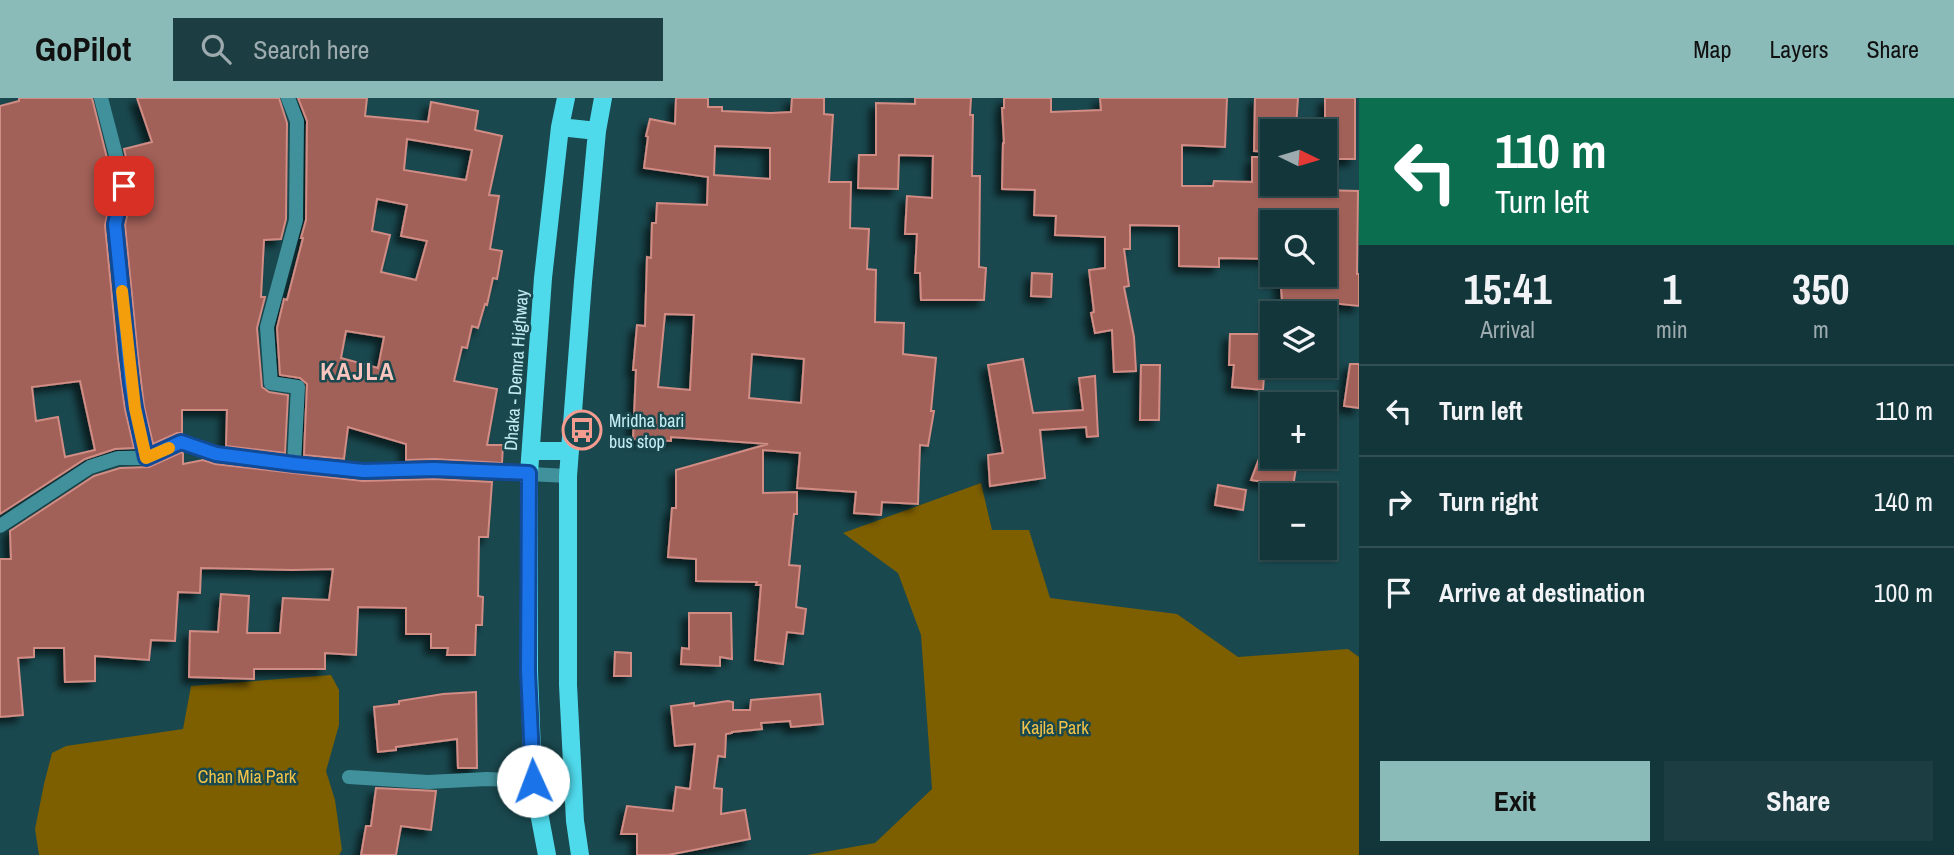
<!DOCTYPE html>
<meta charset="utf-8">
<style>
:root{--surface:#13363a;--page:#1c3e42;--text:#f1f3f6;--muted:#9dabaf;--line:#325054;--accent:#8bbbb9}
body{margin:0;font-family:"Archivo Narrow",sans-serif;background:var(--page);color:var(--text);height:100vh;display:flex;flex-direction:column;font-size:26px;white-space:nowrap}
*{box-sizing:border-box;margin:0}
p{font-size:23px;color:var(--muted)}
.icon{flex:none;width:38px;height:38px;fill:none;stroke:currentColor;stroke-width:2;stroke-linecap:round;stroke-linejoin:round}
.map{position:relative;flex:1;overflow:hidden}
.side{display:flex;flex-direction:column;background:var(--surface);width:595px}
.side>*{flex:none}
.banner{background:#0b6e4f;color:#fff;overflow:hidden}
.needle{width:46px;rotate:95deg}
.tools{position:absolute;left:1260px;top:21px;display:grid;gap:14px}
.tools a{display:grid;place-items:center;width:77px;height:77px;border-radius:0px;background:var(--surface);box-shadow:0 2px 5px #0004,0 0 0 2px var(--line);font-size:35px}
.pin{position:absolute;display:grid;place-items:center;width:60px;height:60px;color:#fff;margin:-30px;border-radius:14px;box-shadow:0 4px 10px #0006}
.me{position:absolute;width:77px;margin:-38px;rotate:358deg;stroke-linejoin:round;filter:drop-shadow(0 0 5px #0008)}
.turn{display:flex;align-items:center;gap:24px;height:147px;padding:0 21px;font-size:32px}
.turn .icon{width:91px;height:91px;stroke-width:2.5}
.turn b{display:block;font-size:49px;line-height:60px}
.eta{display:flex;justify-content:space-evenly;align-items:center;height:119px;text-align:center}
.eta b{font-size:42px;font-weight:700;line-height:49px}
.primary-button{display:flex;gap:14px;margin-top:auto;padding:14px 21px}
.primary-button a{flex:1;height:80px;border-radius:0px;background:var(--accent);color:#111;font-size:28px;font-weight:700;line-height:80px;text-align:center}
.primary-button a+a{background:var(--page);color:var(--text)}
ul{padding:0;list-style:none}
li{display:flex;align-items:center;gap:21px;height:91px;padding:0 21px;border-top:2px solid var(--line)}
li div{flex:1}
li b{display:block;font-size:26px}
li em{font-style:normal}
header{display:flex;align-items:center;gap:42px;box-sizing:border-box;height:98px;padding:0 35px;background:var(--accent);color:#111}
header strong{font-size:33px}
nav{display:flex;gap:38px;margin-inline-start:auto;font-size:24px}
.search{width:490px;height:63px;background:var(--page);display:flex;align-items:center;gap:18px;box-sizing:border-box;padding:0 24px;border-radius:0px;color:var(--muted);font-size:26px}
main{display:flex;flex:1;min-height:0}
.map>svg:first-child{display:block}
.green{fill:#7d5f00}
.building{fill:#a16059;stroke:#d18c84;stroke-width:2;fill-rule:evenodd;filter:url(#shadow)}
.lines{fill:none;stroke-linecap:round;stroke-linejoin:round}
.street{stroke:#41919c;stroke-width:14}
.primary{stroke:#4fdaec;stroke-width:18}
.route-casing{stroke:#114b97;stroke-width:18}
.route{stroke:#1a73e8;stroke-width:12}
.slow{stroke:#f59e0b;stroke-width:12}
.labels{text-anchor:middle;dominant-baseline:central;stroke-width:5;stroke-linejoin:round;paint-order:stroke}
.street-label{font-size:18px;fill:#c4edf2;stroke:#19484e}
.poi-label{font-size:18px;fill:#c4edf2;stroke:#19484e;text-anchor:start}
.park-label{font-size:18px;fill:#f2c348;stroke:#19484e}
.district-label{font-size:24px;font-weight:bold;letter-spacing:2px;fill:#f9c5be;stroke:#19484e}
</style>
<header>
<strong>GoPilot</strong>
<div class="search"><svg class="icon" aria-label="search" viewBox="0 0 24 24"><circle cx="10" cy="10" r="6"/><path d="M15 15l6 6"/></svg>Search here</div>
<nav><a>Map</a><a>Layers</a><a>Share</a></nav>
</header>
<main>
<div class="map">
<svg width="1359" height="757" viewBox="0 0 1359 757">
<defs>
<filter id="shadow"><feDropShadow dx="-6" dy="6" stdDeviation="3.5" flood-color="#0009"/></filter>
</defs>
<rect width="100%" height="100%" fill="#19484e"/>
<path class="green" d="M981,385L992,432H1029L1050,500L1177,516L1238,559L1348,551L1359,559V757H807L875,745L932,691L921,537L898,475L843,435Z
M331,577L339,592V627L326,673L335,702L342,752L339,757H39L35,731L44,686L52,655L66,648L183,631L191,588Z"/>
<path class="building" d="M19,0H92L114,88L105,127L118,260L125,311L134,350L115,351L85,361L0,416V8L19,3ZM80,283L95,352L65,359L58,319L36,323L32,289Z
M137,0H279L287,25L286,121L281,141L264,142L261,199H265L257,230L262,289L269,294L288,297L285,355L226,348L227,312H182V335H177L153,346L144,308L138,258L125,127L133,90L124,51L152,44Z
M298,0H367L365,18L428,24L431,4L478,13L475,32L502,38L489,97L499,98L490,151L502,153L497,181L493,180L487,207L485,206L478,230L472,228L467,250L462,249L454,283L497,291L487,347H503L502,365L435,361L406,362V346L348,329L344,361L304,357L307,286L300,280L280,277L277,230L284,201L287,202L303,140H301L306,122L307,23ZM407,41L472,52L466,82L404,72ZM377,101L407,107L401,138L427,143L416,182L381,174L390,137L372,133ZM346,233L384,239L378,270L341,260Z
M676,0H708V9H722V13L771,15L791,14L792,0H824V16L833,17L829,84H851L850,130L869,131L867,171L876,172L875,224L904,225L903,256L936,260L931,313H934L928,348L920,347L918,406L882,404L881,417L854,415L856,394L797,390L800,355L763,352V395L797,394V416H794L789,467L800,468L796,509L806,511L803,536L787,534L783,566L755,562L761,487H756L757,484L696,483V461L668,459L672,410H676V372L768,346L671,339V343L633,341L636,272H633L637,227L645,228L647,159L651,160L652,125H656L657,105L707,107L708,79L644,70L648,39L646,38L650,21L675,26ZM715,48L770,50V81L714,77ZM665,216L694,217L690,292L658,289ZM752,256L804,261L801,305L749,300Z
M915,0H971L970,17H973L972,78H980L979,169L986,170L984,202H921L920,175H915L917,136H905L907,98L932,100L933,58L899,57L898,91L858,90L859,57H876V5L915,6Z
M1004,0H1051V14L1101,12L1100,0H1227L1225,49L1182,47V88H1213L1214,83L1252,84V59H1266V86H1321V92L1358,93L1357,176H1359V208L1313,203V215H1283L1280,177H1328L1329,124H1271L1270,161L1219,160V169L1179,168V128L1130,127V151H1124L1129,188L1124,189L1134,239L1136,273L1114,274L1112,232L1095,235L1091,215L1094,214L1089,172L1105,170V139L1055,137L1056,118L1034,117L1035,92L1002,91L1003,45H1004L1002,10H1004Z
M1255,0H1298L1296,29L1274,28V33H1272V54L1254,53Z
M1325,0H1355V61H1325Z
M1032,175L1052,176L1051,199L1031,198Z
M1230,236H1267L1263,292L1232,289L1234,267H1229Z
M1023,261L1033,315L1083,312L1079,280L1095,278L1098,338L1087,339L1086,329L1040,332L1045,380L990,388L988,357L1003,355L988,267Z
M1350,266H1359V310L1344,308Z
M1141,267H1160L1159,322H1140Z
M182,354L183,355V366L203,362L215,366L363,383L434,381L492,384L488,439H479L478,498L483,499L482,527H476L475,557H447L448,550H431V536H406V510L358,509L356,557L325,555V571H254V581L189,579L190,533L218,534L221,496L249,498L247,535H280L283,500L329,502L333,471L292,472L201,470L200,495L178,494L175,543L151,542L149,562L95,558V583L65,584L64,550H34V559L18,560L23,617L0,619V461H11L10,433L94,378L120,370L149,369Z
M1260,358L1297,363L1293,389L1251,382Z
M1218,387L1246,392L1243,412L1215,407Z
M689,515H731L732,561L720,559V568L681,566L682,550L689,551Z
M615,554L631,555V578H614Z
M476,594L477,670H458L457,641L396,649V652L378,654L374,609L399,606V603L443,596Z
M820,596L823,626L791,629L790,623L761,625L762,631L732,634V635L726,636L725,659L718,658L714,690L722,691L721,716L745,712L750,741L668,757H637V736H621L627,708L673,713L676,689L690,691L695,646L675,648L671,608L694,605V608L728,603L733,604V612H750L751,602Z
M376,690L436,693L431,732L401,728L396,757H361L366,728H371Z"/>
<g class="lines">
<path class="street" d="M101,0L124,88L115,126L128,259L135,310L146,360
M288,0L297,23L296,122L267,229L271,285L298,289L294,366
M0,428L90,369L118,360H146L181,344L216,356L294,366L364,373L434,371L568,378
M349,679L428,684L487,681L533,683"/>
<path class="primary" d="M560,29L597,33
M531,353H570
M547,757L533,683L529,573V375L543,180L560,29L566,0
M580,757L575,723L568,587V378L583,184L597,33L603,0"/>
</g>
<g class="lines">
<defs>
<path id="route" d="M124,88L115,126L131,285L135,310L146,360L181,344L216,356L294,366L364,373L434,371L529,375L528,573L533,683"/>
</defs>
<use href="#route" class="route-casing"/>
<use href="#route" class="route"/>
<path class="slow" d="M122,193L135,310L146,360L169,350"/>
</g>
<defs>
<symbol id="bus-ring" viewBox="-11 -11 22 22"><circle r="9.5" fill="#19484e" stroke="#f59c91" stroke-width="1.5"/><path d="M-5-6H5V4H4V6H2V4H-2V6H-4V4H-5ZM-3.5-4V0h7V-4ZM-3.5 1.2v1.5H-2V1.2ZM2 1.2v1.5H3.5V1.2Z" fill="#f59c91"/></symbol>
</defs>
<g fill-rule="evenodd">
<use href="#bus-ring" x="560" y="310" width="44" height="44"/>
</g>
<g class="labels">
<g class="street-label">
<text transform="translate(516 272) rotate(-86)">Dhaka - Demra Highway</text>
</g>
<g class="poi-label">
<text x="609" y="322">Mridha bari<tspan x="609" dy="21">bus stop</tspan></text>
</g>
<g class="park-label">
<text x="1055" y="629">Kajla Park</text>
<text x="247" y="678">Chan Mia Park</text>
</g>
<g class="district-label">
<text x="358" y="273">KAJLA</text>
</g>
</g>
</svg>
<div class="tools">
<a><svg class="needle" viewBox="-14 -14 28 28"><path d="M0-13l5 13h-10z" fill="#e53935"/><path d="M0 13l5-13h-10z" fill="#9dabaf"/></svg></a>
<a><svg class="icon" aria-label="search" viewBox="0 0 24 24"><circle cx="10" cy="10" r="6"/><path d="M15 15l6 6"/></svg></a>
<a><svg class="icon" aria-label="layers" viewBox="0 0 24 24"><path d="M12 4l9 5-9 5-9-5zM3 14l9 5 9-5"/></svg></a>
<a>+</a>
<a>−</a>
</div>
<div class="pin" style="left:124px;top:88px;background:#d93025"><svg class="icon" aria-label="arrive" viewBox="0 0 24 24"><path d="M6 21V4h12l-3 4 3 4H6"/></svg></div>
<svg class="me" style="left:533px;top:683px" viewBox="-20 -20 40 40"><circle r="19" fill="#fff"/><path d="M0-13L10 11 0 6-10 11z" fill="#1a73e8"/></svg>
</div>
<section class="side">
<div class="banner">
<div class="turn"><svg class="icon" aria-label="left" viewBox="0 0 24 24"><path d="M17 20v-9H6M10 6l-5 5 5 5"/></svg><div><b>110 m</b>Turn left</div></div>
</div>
<div class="eta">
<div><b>15:41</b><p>Arrival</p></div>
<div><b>1</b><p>min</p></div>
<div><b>350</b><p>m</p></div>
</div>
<ul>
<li><svg class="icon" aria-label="left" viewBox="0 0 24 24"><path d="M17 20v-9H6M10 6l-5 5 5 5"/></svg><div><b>Turn left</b></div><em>110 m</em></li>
<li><svg class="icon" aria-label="right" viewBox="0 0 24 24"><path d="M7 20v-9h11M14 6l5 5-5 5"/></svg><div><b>Turn right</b></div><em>140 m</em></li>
<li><svg class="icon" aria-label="arrive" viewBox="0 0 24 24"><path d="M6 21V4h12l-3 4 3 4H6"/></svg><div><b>Arrive at destination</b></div><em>100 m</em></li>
</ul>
<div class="primary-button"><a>Exit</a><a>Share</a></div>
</section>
</main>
